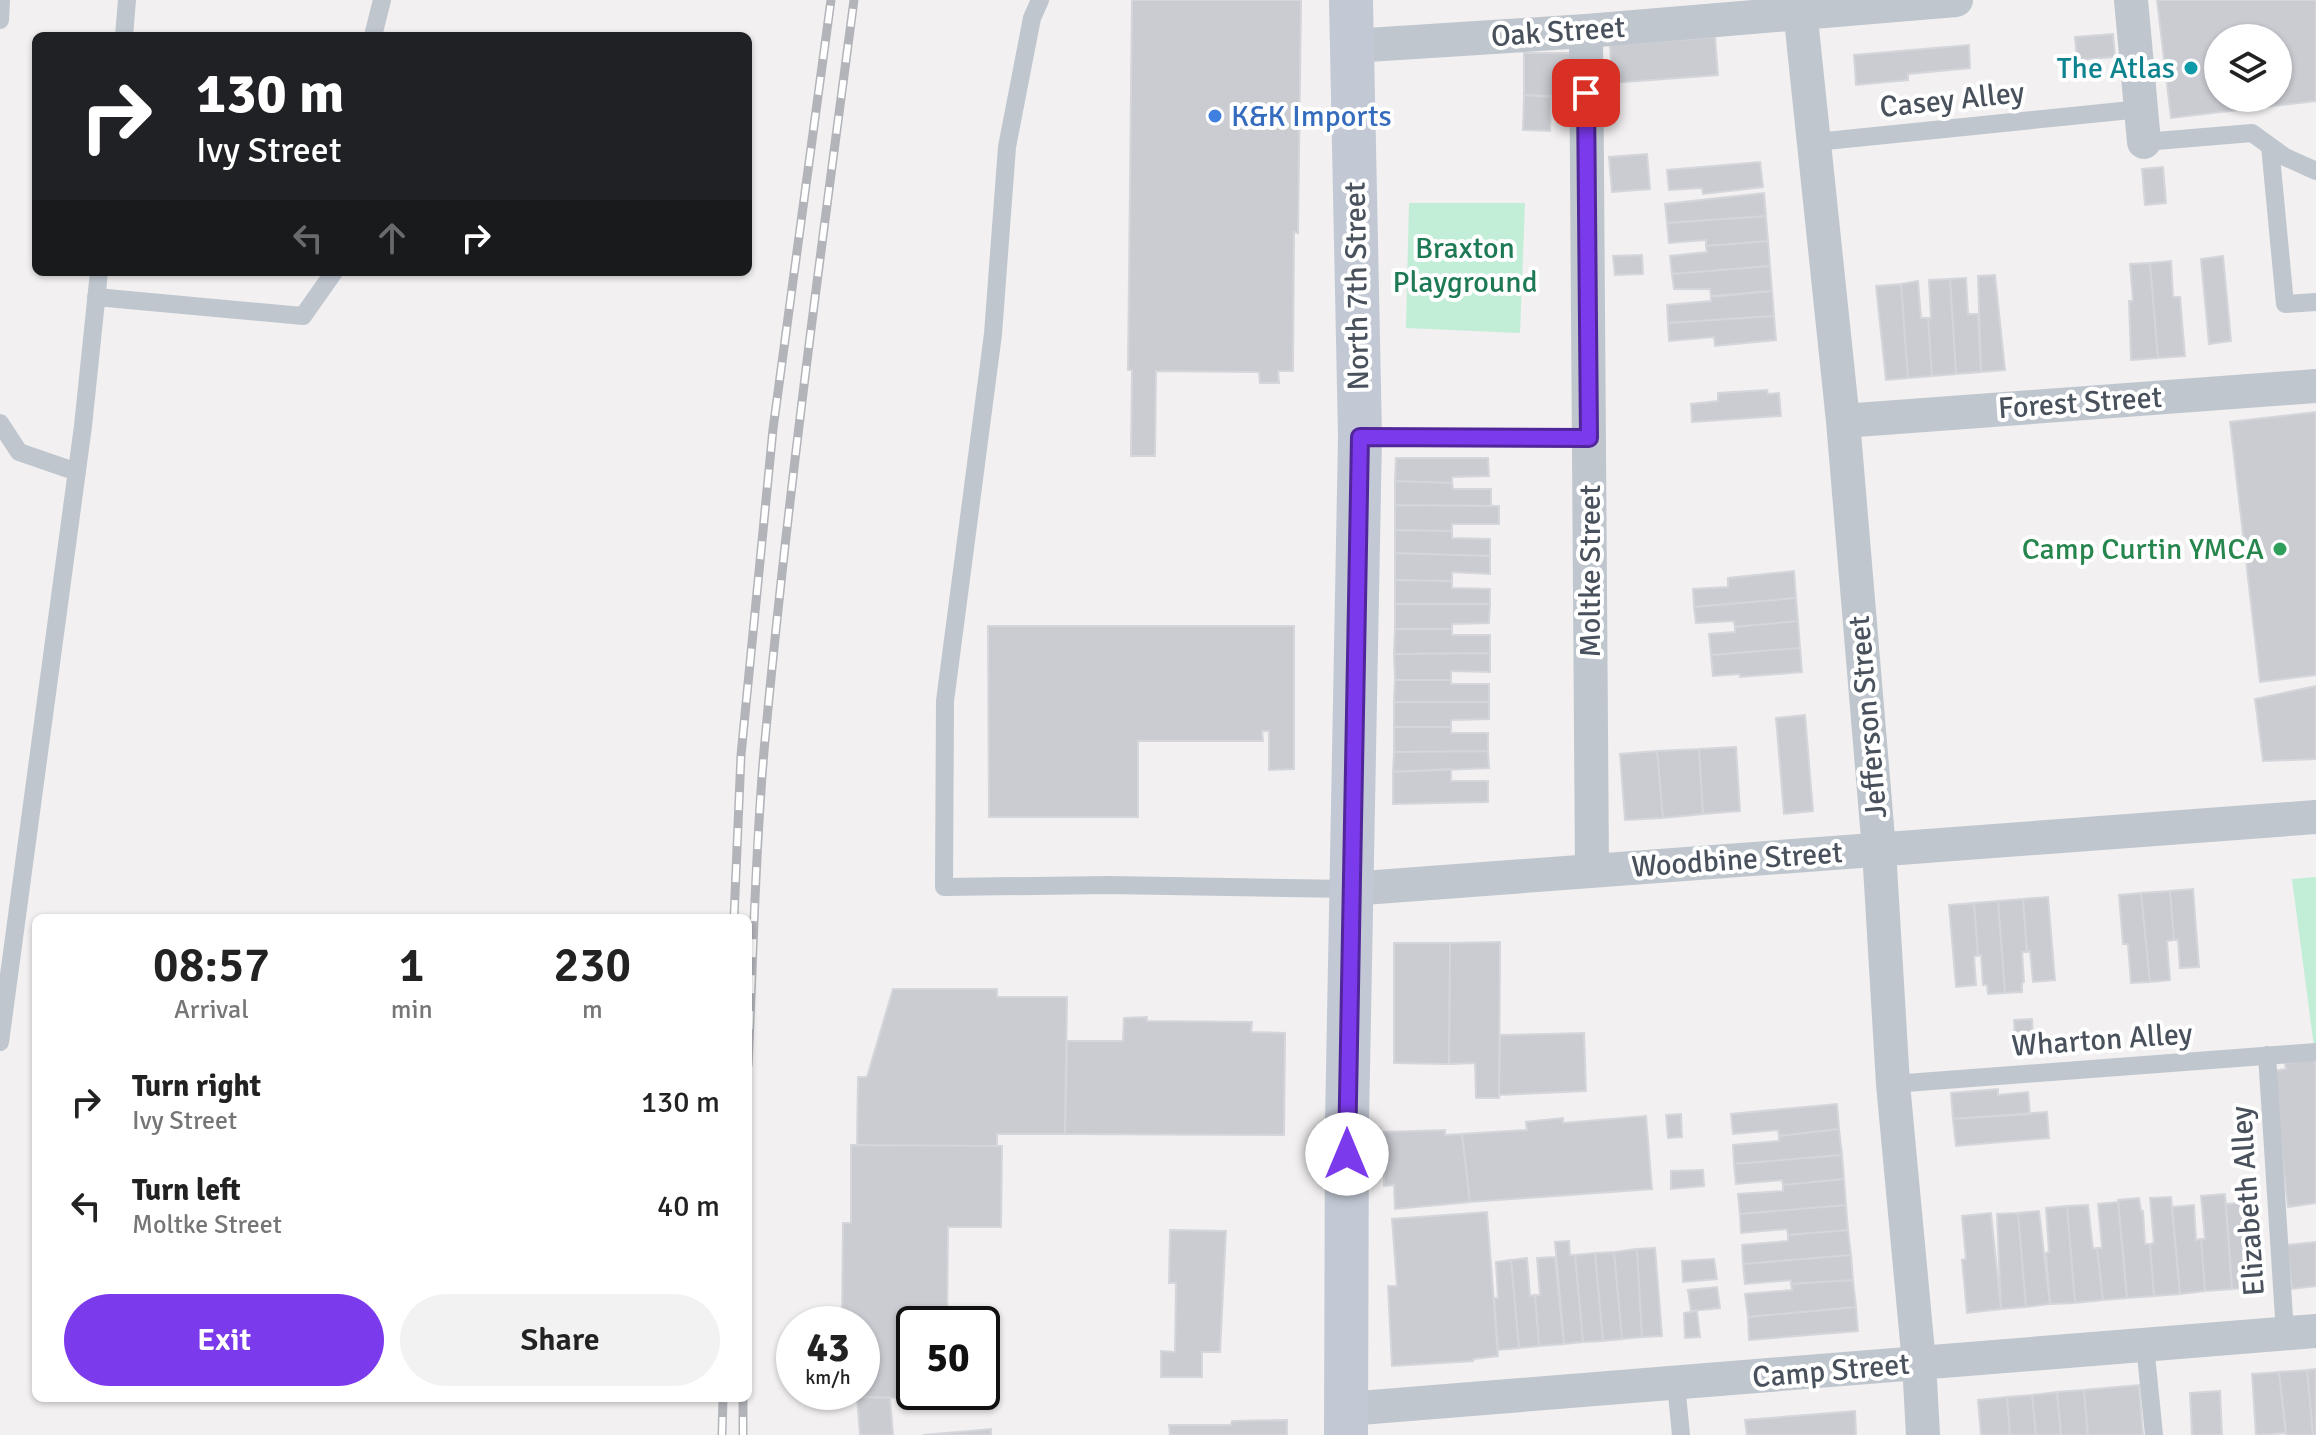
<!DOCTYPE html>
<style>
:root{--surface:#fff;--page:#f2f2f2;--text:#222;--muted:#767676;--accent:#7c3aed}
body{margin:0;font-family:Signika,sans-serif;background:var(--page);color:var(--text);height:100vh;display:flex;flex-direction:column;font-size:30px;white-space:nowrap}
*{box-sizing:border-box;margin:0}
p{font-size:26px;color:var(--muted)}
.icon{flex:none;width:44px;height:44px;fill:none;stroke:currentColor;stroke-width:2;stroke-linecap:round;stroke-linejoin:round}
.map{position:relative;flex:1;overflow:hidden}
.side{position:absolute;left:32px;top:914px;width:720px;height:488px;display:flex;flex-direction:column;background:var(--surface);border-radius:12px;box-shadow:0 2px 6px #0004}
.side>*{flex:none}
.guide{position:absolute;left:32px;top:32px;width:720px;height:244px;border-radius:12px;box-shadow:0 2px 6px #0004;background:#202124;color:#fff;overflow:hidden}
.fabs{position:absolute;left:2204px;top:24px;display:grid;gap:16px}
.fabs a{display:grid;place-items:center;width:88px;height:88px;border-radius:50%;background:var(--surface);box-shadow:0 2px 6px #0004;font-size:40px}
.speed{position:absolute;left:776px;top:1306px;display:flex;gap:16px;font-size:40px;font-weight:700;text-align:center}
.speed>*{display:grid;place-content:center;width:104px;height:104px;border-radius:50%;background:var(--surface);box-shadow:0 2px 6px #0004;line-height:1}
.speed small{font-size:20px;font-weight:400}
.speed .limit{border:4px solid #111;border-radius:12px;background:#fff;color:#111}
.pin{position:absolute;display:grid;place-items:center;width:68px;height:68px;color:#fff;margin:-34px;border-radius:16px;box-shadow:0 4px 12px #0006}
.me{position:absolute;width:88px;margin:-44px;rotate:0deg;stroke-linejoin:round;filter:drop-shadow(0 0 6px #0008)}
.turn{display:flex;align-items:center;gap:28px;height:168px;padding:0 32px;font-size:36px}
.turn .icon{width:104px;height:104px;stroke-width:2.5}
.turn b{display:block;font-size:56px;line-height:68px}
.lanes{display:flex;align-items:center;height:76px;padding:0 32px;background:#0003;justify-content:center;gap:40px;direction:ltr}
.lanes .off{opacity:.35}
.eta{display:flex;justify-content:space-evenly;align-items:center;height:136px;text-align:center}
.eta b{font-size:48px;font-weight:600;line-height:56px}
.cta{display:flex;gap:16px;margin-top:auto;padding:16px 32px}
.cta a{flex:1;height:92px;border-radius:48px;background:var(--accent);color:#fff;font-size:32px;font-weight:600;line-height:92px;text-align:center}
.cta a+a{background:var(--page);color:var(--text)}
ul{padding:0;list-style:none}
li{display:flex;align-items:center;gap:24px;height:104px;padding:0 32px}
li div{flex:1}
li b{display:block;font-size:30px}
li em{font-style:normal}
.map>svg:first-child{display:block}
.green{fill:#c2edd7}
.building{fill:#caccd2;stroke:#d4d6db;stroke-width:2;fill-rule:evenodd}
.lines{fill:none;stroke-linecap:round;stroke-linejoin:round}
.service{stroke:#bfc6ce;stroke-width:18}
.minor{stroke:#bfc6ce;stroke-width:34}
.secondary{stroke:#c2c9d5;stroke-width:44}
.rail-casing{stroke:#b3b4ba;stroke-width:9}
.rail{stroke:#fff;stroke-width:6;stroke-dasharray:18;stroke-linecap:butt}
.route-casing{stroke:#51269a;stroke-width:20}
.route{stroke:#7c3aed;stroke-width:14}
.culture-dot{fill:#0f9aa8;stroke:#fff;stroke-width:3}
.shop-dot{fill:#3f7fe0;stroke:#fff;stroke-width:3}
.leisure-dot{fill:#2e9e5b;stroke:#fff;stroke-width:3}
.labels{text-anchor:middle;dominant-baseline:central;stroke-width:8;stroke-linejoin:round;paint-order:stroke}
.street-label{font-size:30px;fill:#49515c;stroke:#fff}
.culture-label{font-size:30px;fill:#0d838f;stroke:#fff;text-anchor:end}
.shop-label{font-size:30px;fill:#366cbe;stroke:#fff;text-anchor:start}
.park-label{font-size:30px;fill:#1d7a55;stroke:#fff}
.leisure-label{font-size:30px;fill:#27864d;stroke:#fff;text-anchor:end}
</style>
<div class="map">
<svg width="2316" height="1435" viewBox="0 0 2316 1435">
<rect width="100%" height="100%" fill="#f2f0f0"/>
<path class="green" d="M1409,203H1525L1520,333L1406,328Z
M2316,877V1047H2314L2292,879Z"/>
<path class="building" d="M1132,0H1301L1298,233L1294,232L1293,371H1278L1279,383H1260L1259,372L1156,371L1155,456H1131L1132,370H1128Z
M2157,0H2316V101L2171,118ZM2218,38H2278V98H2218Z
M2113,34L2115,57L2077,60L2075,37Z
M1715,37L1718,75L1612,83L1610,45Z
M1969,45L1970,68L1908,74V80L1856,85L1854,55Z
M1524,53H1582L1581,97L1524,95Z
M1524,95L1551,97L1550,131L1523,130Z
M1647,154L1650,189L1612,192L1609,157Z
M1760,162L1763,187L1703,194L1702,188L1669,190L1667,170Z
M2163,167L2166,203L2145,205L2142,169Z
M1764,193L1766,216L1667,223L1665,204Z
M1766,216L1768,241L1706,246V240L1669,243L1667,223Z
M1768,241L1770,266L1672,274L1670,256L1707,252L1706,246Z
M1642,255L1643,274L1615,275L1613,256Z
M2223,256L2231,341L2209,344L2201,259Z
M2171,261L2173,297H2180L2185,356L2158,358L2150,263Z
M2150,263L2158,358L2131,360L2129,301H2133L2130,264Z
M1770,266L1772,291L1711,296L1710,289H1674L1672,274Z
M1995,275L2005,370L1981,372L1978,276Z
M1966,278L1968,314H1978L1981,372L1956,374L1950,279Z
M1950,279L1956,374L1932,376L1928,318H1931L1929,280Z
M1918,281L1921,318H1928L1932,376L1908,378L1901,284Z
M1901,284L1908,378L1886,380L1876,286Z
M1772,291L1774,316L1668,323L1667,305L1711,301V297Z
M1774,316L1776,340L1715,346L1714,337L1669,341L1668,323Z
M1767,390L1768,394L1779,393L1781,416L1692,422L1691,404L1718,401V393Z
M2316,412V675L2260,682L2230,422Z
M1396,458H1488L1489,476L1452,477V483L1395,481Z
M1395,481L1452,483L1453,489H1491V506L1395,505Z
M1395,505L1499,506V524H1452V531L1395,530Z
M1395,530L1452,531V538L1490,539V556L1395,553Z
M1395,553L1490,556V574L1452,572V581L1395,580Z
M1794,571L1796,598L1694,607L1693,589L1728,587V578Z
M1395,580L1452,581V588L1490,589V604H1395Z
M1796,598L1798,621L1735,627L1734,621L1696,623L1694,607Z
M1395,604H1490L1489,623L1452,624V629H1395Z
M1798,621L1800,648L1711,655L1709,634L1735,632V627Z
M988,626H1294V769L1269,770V731H1262L1263,741H1138V817H989Z
M1395,629H1452V635H1490V653L1394,654Z
M1800,648L1802,672L1740,677V674L1713,676L1711,655Z
M1490,653V672L1451,671V680H1395L1394,654Z
M1395,680H1451V684H1489V702H1394Z
M2316,686V759L2263,761L2255,699Z
M1394,702H1489V719L1451,720V727H1394Z
M1805,715L1813,811L1784,814L1776,718Z
M1394,727H1451V733H1488V751L1394,752Z
M1736,747L1740,811L1703,814L1699,749Z
M1699,749L1703,814L1663,818L1657,751Z
M1488,751L1489,768L1393,772L1394,752Z
M1657,751L1663,818L1625,820L1620,754Z
M1451,769V781H1488V802L1393,804V772Z
M2193,889L2199,967L2180,968L2178,940H2174L2170,891Z
M2170,891L2174,940L2167,941L2170,980L2150,982L2141,893Z
M2141,893L2150,982L2131,983L2128,944H2123L2119,895Z
M2048,897L2055,980L2033,982L2030,951L2027,952L2023,899Z
M2023,899L2027,952H2022L2024,982L2022,983V992L2005,993L1998,901Z
M1998,901L2005,993L1988,994L1987,985H1983L1981,955L1978,956L1974,903Z
M1974,903L1978,956H1974L1976,985L1956,987L1949,905Z
M1500,942L1499,1098H1476L1475,1063L1449,1064L1450,943Z
M1394,943H1450L1449,1064L1394,1063Z
M893,989H997V997H1067L1065,1134H997V1146L857,1145L858,1077H867Z
M1147,1017V1021L1252,1022L1251,1032L1285,1033L1284,1135L1065,1134L1067,1041H1123L1124,1018Z
M2032,1019L2034,1056L2016,1057L2014,1020Z
M1584,1033L1586,1091L1499,1095L1500,1035Z
M2316,1059V1203L2288,1207L2272,1071L2286,1069L2285,1063Z
M1998,1089V1095L2028,1092L2030,1114L1953,1119L1951,1093Z
M1837,1104L1839,1129L1779,1136L1778,1130L1733,1134L1731,1114Z
M2047,1112L2049,1138L1956,1146L1953,1119Z
M1681,1114L1682,1137L1668,1138L1666,1115Z
M1646,1116L1652,1189L1470,1202L1462,1134L1527,1130L1526,1122L1563,1118V1123Z
M1839,1129L1842,1155L1734,1164L1733,1145L1779,1141V1136Z
M1445,1130V1135L1462,1134L1470,1202L1395,1209L1394,1185L1384,1186V1132Z
M851,1145L1002,1146L1001,1227H948L947,1324H914V1392H947V1398L842,1397V1392H862V1324H842L843,1223H851Z
M1842,1155L1844,1179L1783,1185L1782,1180L1736,1184L1734,1164Z
M1703,1170L1704,1186L1671,1189V1171Z
M1844,1179L1846,1205L1740,1214L1738,1194L1783,1191V1185Z
M2225,1194L2232,1289L2205,1291L2201,1239H2205L2201,1196Z
M2171,1197L2180,1294L2154,1296L2150,1244L2154,1243L2150,1198Z
M2139,1198L2141,1211H2143L2145,1244H2150L2154,1296L2127,1298L2118,1200Z
M2118,1202L2127,1298L2103,1300L2097,1248H2102L2098,1204Z
M2250,1202L2258,1287L2232,1289L2226,1204Z
M1846,1205L1848,1230L1788,1235L1787,1229L1741,1233L1740,1214Z
M2088,1205L2093,1249L2097,1248L2103,1300L2075,1303L2067,1206Z
M2194,1205L2196,1240L2201,1239L2205,1291L2180,1294L2172,1207Z
M2067,1206L2075,1303L2050,1304L2046,1253L2049,1252L2046,1208Z
M2039,1211L2050,1304L2026,1307L2018,1213Z
M1487,1212L1498,1356L1473,1359V1361L1392,1366L1388,1286H1397L1392,1219Z
M1991,1213L2001,1309L1967,1313L1962,1260L1966,1259L1962,1216Z
M2018,1213L2026,1307L2001,1309L1997,1214Z
M1170,1230L1226,1231L1220,1352H1202V1377H1161V1351L1175,1352L1176,1283H1169Z
M1848,1230L1851,1255L1743,1264L1742,1245L1788,1241V1235Z
M1569,1241L1570,1255H1575L1583,1342L1564,1344L1555,1242Z
M2316,1242V1286L2292,1289L2287,1245Z
M1655,1248L1662,1336L1642,1337L1637,1249Z
M1637,1249L1642,1337L1622,1339L1614,1252Z
M1614,1252L1622,1339L1603,1341L1595,1253Z
M1595,1253L1603,1341L1583,1342L1575,1255Z
M1851,1255L1853,1280L1791,1284V1280L1745,1284L1743,1264Z
M1555,1257L1564,1344L1539,1346L1535,1295H1540L1537,1258Z
M1527,1258L1530,1296L1535,1295L1539,1346L1519,1348L1511,1260Z
M1714,1259L1717,1279L1683,1282L1682,1261Z
M1511,1260L1519,1348L1498,1350L1494,1298H1498L1496,1262Z
M1853,1280L1856,1307L1748,1317L1745,1294L1792,1290L1791,1284Z
M1717,1287L1720,1308L1691,1311L1688,1290Z
M1856,1307L1858,1331L1749,1340L1748,1317Z
M1697,1311L1700,1337L1685,1338L1684,1313Z
M2316,1369V1435H2313L2307,1370Z
M2307,1370L2313,1435H2286L2279,1372Z
M2279,1372L2286,1433L2256,1435L2252,1374Z
M2139,1385L2143,1435H2088L2084,1390Z
M2084,1390L2088,1435H2061L2057,1392Z
M2220,1391L2222,1435H2192L2190,1393Z
M2057,1392L2061,1435H2036L2032,1395Z
M2032,1395L2036,1435H2010L2007,1397Z
M857,1397L890,1398L893,1435H860Z
M2007,1397L2010,1435H1981L1978,1400Z
M1855,1411L1856,1435H1747L1745,1420Z
M1287,1420V1435H1170L1169,1425H1231L1232,1421Z
M991,1429V1435H923Z"/>
<g class="lines">
<path class="service" d="M1040,0L1032,18L1007,147L993,334L945,701L944,887L1109,885L1350,889
M0,20L1,0
M124,36L127,0
M373,36L382,0
M1816,142L2141,109
M2144,142L2252,133L2285,157L2316,171
M2270,146L2285,304L2316,302
M96,297L303,316L334,272
M0,423L19,452L77,472
M1360,437L1589,438
M0,1042L83,426L99,272
M2267,1055L2285,1333L2289,1337
M1893,1084L2316,1052
M2145,1345L2154,1435
M1676,1384L1681,1435"/>
<path class="minor" d="M1799,0L1843,421L1879,850L1893,1084L1919,1363L1923,1435
M2131,0L2144,142
M1586,31L1592,871
M1352,46L1586,31L1956,0
M1843,421L2316,386
M1350,889L2316,817
M1347,1409L2316,1331"/>
<path class="secondary" d="M1346,1435L1347,1122L1360,437L1351,0"/>
<defs>
<path id="rail" d="M734,918L741,755L773,429L831,0
M748,1065C753,961 755,855 764,751C787,500 821,250 854,0
M722,1435L723,1398
M743,1435V1398"/>
</defs>
<use href="#rail" class="rail-casing"/>
<use href="#rail" class="rail"/>
</g>
<g class="lines">
<defs>
<path id="route" d="M1347,1154L1360,437L1589,438L1586,93"/>
</defs>
<use href="#route" class="route-casing"/>
<use href="#route" class="route"/>
</g>
<circle class="culture-dot" cx="2191" cy="68" r="8"/>
<circle class="shop-dot" cx="1215" cy="116" r="8"/>
<circle class="leisure-dot" cx="2280" cy="549" r="8"/>
<g class="labels">
<g class="street-label">
<text transform="translate(1558 32) rotate(-4)">Oak Street</text>
<text transform="translate(1952 100) rotate(-6)">Casey Alley</text>
<text transform="translate(1357 286) rotate(-91)">North 7th Street</text>
<text transform="translate(2080 403) rotate(-4)">Forest Street</text>
<text transform="translate(1590 571) rotate(-90)">Moltke Street</text>
<text transform="translate(1868 717) rotate(-95)">Jefferson Street</text>
<text transform="translate(1737 860) rotate(-4)">Woodbine Street</text>
<text transform="translate(2102 1040) rotate(-4)">Wharton Alley</text>
<text transform="translate(2248 1201) rotate(-94)">Elizabeth Alley</text>
<text transform="translate(1831 1371) rotate(-5)">Camp Street</text>
</g>
<g class="culture-label">
<text x="2175" y="68">The Atlas</text>
</g>
<g class="shop-label">
<text x="1231" y="116">K&amp;K Imports</text>
</g>
<g class="park-label">
<text x="1465" y="248">Braxton<tspan x="1465" dy="34">Playground</tspan></text>
</g>
<g class="leisure-label">
<text x="2264" y="549">Camp Curtin YMCA</text>
</g>
</g>
</svg>
<div class="fabs">
<a><svg class="icon" aria-label="layers" viewBox="0 0 24 24"><path d="M12 4l9 5-9 5-9-5zM3 14l9 5 9-5"/></svg></a>
</div>
<div class="speed"><div>43<small>km/h</small></div><div class="limit">50</div></div>
<div class="pin" style="left:1586px;top:93px;background:#d93025"><svg class="icon" aria-label="arrive" viewBox="0 0 24 24"><path d="M6 21V4h12l-3 4 3 4H6"/></svg></div>
<svg class="me" style="left:1347px;top:1154px" viewBox="-20 -20 40 40"><circle r="19" fill="#fff"/><path d="M0-13L10 11 0 6-10 11z" fill="#7c3aed"/></svg>
<div class="guide">
<div class="turn"><svg class="icon" aria-label="right" viewBox="0 0 24 24"><path d="M7 20v-9h11M14 6l5 5-5 5"/></svg><div><b>130 m</b>Ivy Street</div></div>
<div class="lanes"><svg class="icon off" aria-label="left" viewBox="0 0 24 24"><path d="M17 20v-9H6M10 6l-5 5 5 5"/></svg><svg class="icon off" aria-label="ahead" viewBox="0 0 24 24"><path d="M12 20V5M6 11l6-6 6 6"/></svg><svg class="icon" aria-label="right" viewBox="0 0 24 24"><path d="M7 20v-9h11M14 6l5 5-5 5"/></svg></div>
</div>
<section class="side">
<div class="eta">
<div><b>08:57</b><p>Arrival</p></div>
<div><b>1</b><p>min</p></div>
<div><b>230</b><p>m</p></div>
</div>
<ul>
<li><svg class="icon" aria-label="right" viewBox="0 0 24 24"><path d="M7 20v-9h11M14 6l5 5-5 5"/></svg><div><b>Turn right</b><p>Ivy Street</p></div><em>130 m</em></li>
<li><svg class="icon" aria-label="left" viewBox="0 0 24 24"><path d="M17 20v-9H6M10 6l-5 5 5 5"/></svg><div><b>Turn left</b><p>Moltke Street</p></div><em>40 m</em></li>
</ul>
<div class="cta"><a>Exit</a><a>Share</a></div>
</section>
</div>
